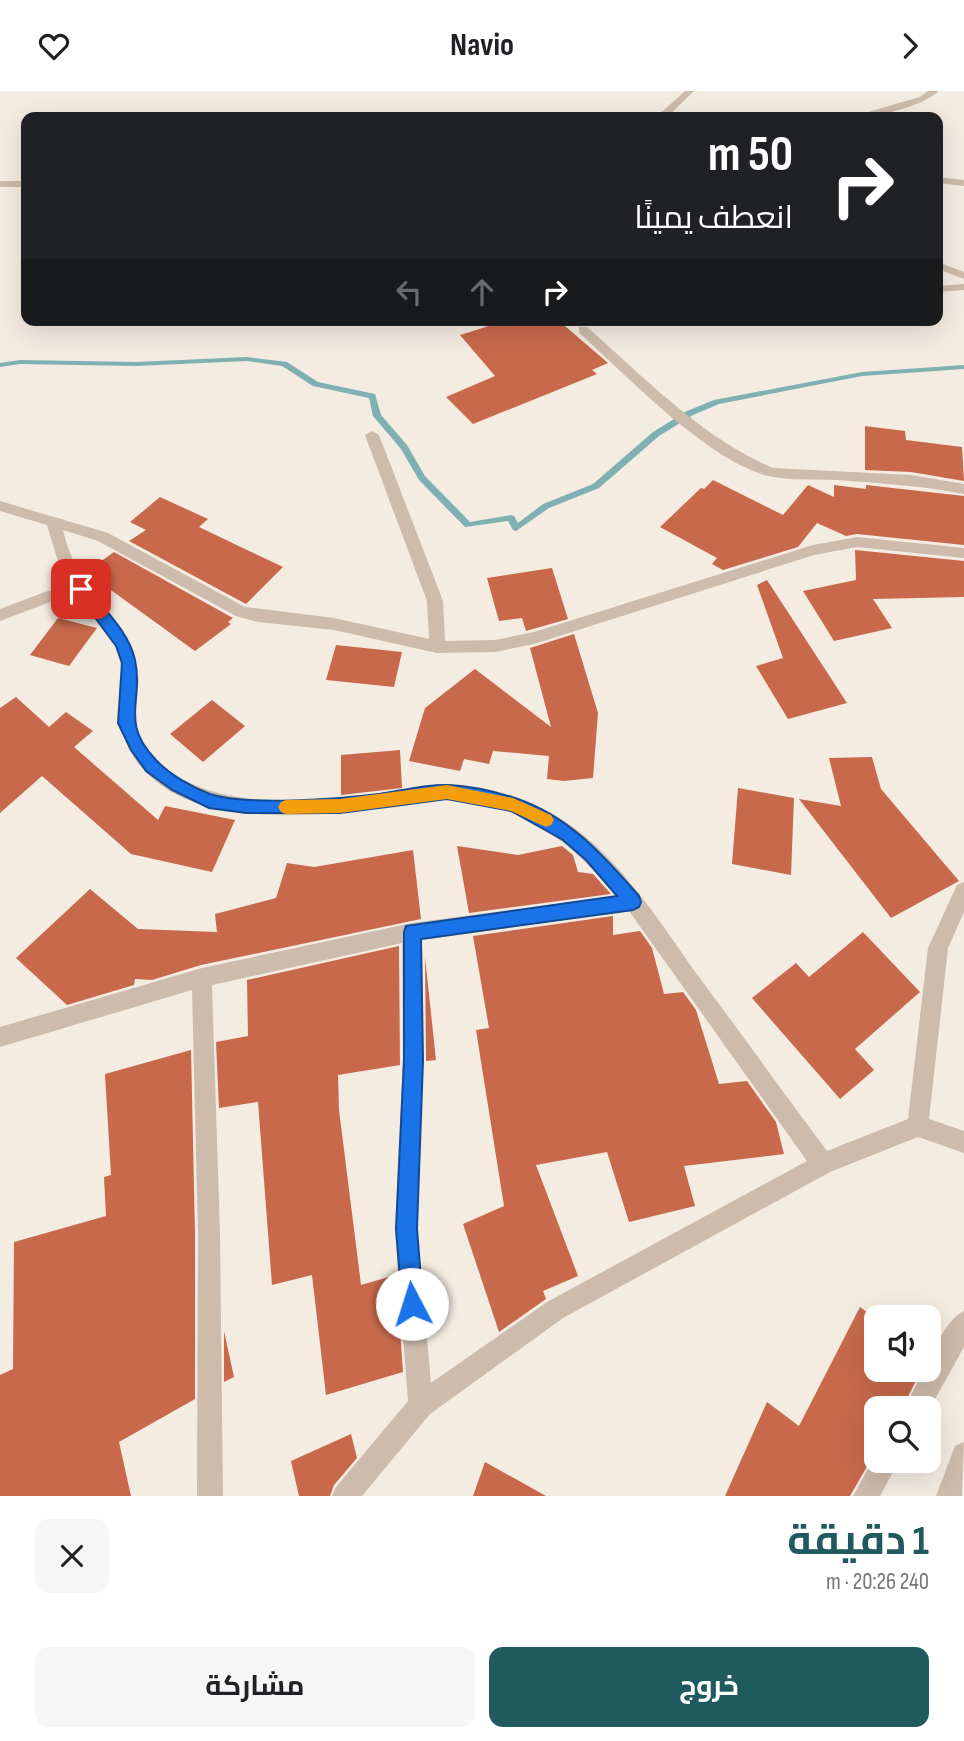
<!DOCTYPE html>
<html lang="ar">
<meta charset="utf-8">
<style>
:root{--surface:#fff;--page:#f6f6f6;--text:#202124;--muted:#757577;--accent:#1f5a5e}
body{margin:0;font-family:"Sofia Sans Condensed",Cairo,sans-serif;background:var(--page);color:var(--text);direction:rtl;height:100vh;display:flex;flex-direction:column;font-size:26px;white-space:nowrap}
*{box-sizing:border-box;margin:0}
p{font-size:23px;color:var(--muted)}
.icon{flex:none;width:38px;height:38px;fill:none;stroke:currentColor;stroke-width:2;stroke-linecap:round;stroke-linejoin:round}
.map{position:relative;height:1405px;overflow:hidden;direction:ltr}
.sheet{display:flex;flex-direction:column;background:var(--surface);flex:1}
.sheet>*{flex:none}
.guide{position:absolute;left:21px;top:21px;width:922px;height:214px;border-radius:14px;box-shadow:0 7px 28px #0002;direction:rtl;background:#202124;color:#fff;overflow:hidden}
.buttons{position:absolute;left:864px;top:1214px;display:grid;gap:14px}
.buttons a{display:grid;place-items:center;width:77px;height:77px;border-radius:14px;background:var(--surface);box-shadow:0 7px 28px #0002;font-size:35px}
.pin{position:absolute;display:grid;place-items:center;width:60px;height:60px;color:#fff;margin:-30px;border-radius:14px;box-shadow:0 4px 10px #0006}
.me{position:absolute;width:77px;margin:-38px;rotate:355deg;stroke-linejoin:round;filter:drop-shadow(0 0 5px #0008)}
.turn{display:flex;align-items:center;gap:24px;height:147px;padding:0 35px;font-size:32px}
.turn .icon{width:91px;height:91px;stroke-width:2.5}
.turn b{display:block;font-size:49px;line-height:60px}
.lanes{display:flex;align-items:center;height:66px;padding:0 35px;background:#0003;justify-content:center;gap:35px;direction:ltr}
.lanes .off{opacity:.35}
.round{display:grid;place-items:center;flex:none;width:74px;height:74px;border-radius:14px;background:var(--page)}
.headline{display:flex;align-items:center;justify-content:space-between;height:119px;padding:0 35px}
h1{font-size:42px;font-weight:700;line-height:52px;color:var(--accent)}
.primary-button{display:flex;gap:14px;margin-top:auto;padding:14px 35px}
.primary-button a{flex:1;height:80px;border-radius:14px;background:var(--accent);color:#fff;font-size:28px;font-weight:700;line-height:80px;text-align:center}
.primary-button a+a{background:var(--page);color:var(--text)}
header{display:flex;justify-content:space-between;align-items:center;height:91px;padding:0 35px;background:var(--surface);font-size:32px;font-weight:700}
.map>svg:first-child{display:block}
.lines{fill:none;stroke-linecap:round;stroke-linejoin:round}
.stream{fill:#7fb0b2;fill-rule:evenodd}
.building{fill:#c8694b}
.service{fill:#cdbbac;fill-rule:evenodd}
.minor{fill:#cdbbac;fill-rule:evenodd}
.route{fill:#1a73e8;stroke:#114b97;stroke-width:2}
.slow{fill:#f59e0b}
</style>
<header><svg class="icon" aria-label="forward" viewBox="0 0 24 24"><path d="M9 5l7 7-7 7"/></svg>Navio<svg class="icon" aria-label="heart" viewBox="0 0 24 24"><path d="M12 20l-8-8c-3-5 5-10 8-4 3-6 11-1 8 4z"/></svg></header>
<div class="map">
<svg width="964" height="1405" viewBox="0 0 964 1405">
<rect width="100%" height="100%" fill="#f4ebe1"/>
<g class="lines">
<path class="stream" d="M247,266L287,271L318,291L375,303L381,324L407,354L425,385L470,431L511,424L514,425L518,432L543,413L593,393L653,341L687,320L714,309L862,281L964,274V278L862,285L719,313L693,324L659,345L599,397L549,417L516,440L513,439L508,430L465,436L419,389L401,358L373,325L369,307L313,295L282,275L247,270L136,275L20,273L0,276V272L20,269L136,271Z"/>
</g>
<path class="building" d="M508,229H558L608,272L592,279L597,283L473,333L446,306L495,285L460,244Z
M865,335L905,340L906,349L962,356L964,390L911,381L865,379Z
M713,389L783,424L808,394L834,406V394L866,398V394L964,405V454L857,443L846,445L817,432L798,456L723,479L712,473L717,467L660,436L701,397L704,398Z
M160,406L208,428L199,436L283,476L246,513L129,450L146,439L130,431Z
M855,459L964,470V506L873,508L892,537L834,550L803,500L856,489Z
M114,461L233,527L228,531L231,533L195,560L86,481Z
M552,477L568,528L526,540L522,527L499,530L487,487Z
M767,489L847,612L788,628L756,575L783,567L757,494Z
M58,527L97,537L69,575L30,564Z
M574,543L598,622L593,687L564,690L547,688L549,665L493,660L489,673L464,668L460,680L409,670L425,617L475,578L551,636L530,557Z
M336,554L402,561L394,596L326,589Z
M16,606L49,636L66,621L93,640L74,656L158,729L165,715L235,729L212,781L131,763L42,685L0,722V617Z
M212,609L245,635L203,671L170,643Z
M400,659L402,697L341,704V664Z
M872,666L881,698L959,790L891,827L799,708L841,715L829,667Z
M738,697L794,707L791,784L732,773Z
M457,755L518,764L562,755L573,764L578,781L593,783L611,803L469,822Z
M413,759L421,828L201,874L152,889L135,888L134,894L67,914L16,867L90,798L138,838L217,841L215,823L276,807L287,772L314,776Z
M613,825V844L640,840L652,857L664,903L683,901L696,919L719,993L747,990L776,1031L784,1063L684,1075L695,1115L629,1131L607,1061L536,1074L578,1185L543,1200L546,1208L499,1241L463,1133L504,1115L476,939L489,937L473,845Z
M863,841L920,901L855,958L874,979L840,1008L752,907L796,872L809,886Z
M399,855L400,974L338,984L339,1019L361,1194L396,1184L403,1281L326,1304L312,1184L272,1194L258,1011L219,1017L216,951L248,945L247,889Z
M425,866L436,969L426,970V969Z
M191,959L195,1143V1308L119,1351L131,1405H0V1284L13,1278L14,1151L106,1125L104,1086L111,1084L105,983Z
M860,1216L877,1229V1279H921L902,1318H877V1358L850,1405H725L767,1311L799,1335Z
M224,1240L234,1286L224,1291Z
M351,1343L357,1367L334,1394L330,1405H299L291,1370Z
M485,1371L546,1405H473Z"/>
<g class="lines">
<path class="service" d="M685,0H694L669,24L651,26L663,20Z"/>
<path class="minor" d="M928,0H939C922,16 874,27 851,26L920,6Z
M938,86L964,89V95L938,92Z
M0,90H26V96H0Z
M938,171L964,181V188L938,178Z
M964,193V199L938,201V195Z
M579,236H587C645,287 701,346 773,377L911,384L964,393V403C922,395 880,392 837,389C815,388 790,390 768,385C705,368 628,285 579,242Z
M372,340L379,344L443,510L445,550L495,549L534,541L813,454L857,446L964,457V467L857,456L814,464L534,553L495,561L437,562L334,539L258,531L236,525L98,450L63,439C70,470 84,492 104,517C114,528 124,539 130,552C145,585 124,625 145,655C197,730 328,709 406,699C419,698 431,694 444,693C480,693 519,705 551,722C615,757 657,828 699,886C742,944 784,1002 827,1060L908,1028L928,857L957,794L964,791V821L948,857L929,1028L964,1040V1062L918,1046L830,1081L563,1227L430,1323L362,1405H332L336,1396L408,1310L395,1138L403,969L402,852L212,894L220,1143L223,1405H197L198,1143L192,899L0,956V936L202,877L412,832L616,805C572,751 519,710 447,709C432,708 419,713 405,715C353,721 298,728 246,722C216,719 181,711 157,691C130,670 117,641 119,608C120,594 123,579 119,565C113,542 92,524 78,504L53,510L0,530V518L45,501L71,495L57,467L47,434L0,420V410L108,442L245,516L334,527L429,548L427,510L365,344ZM629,820L807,1070L547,1211L431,1292L417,1138L423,969L422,849Z
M964,1220V1256L929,1319L904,1318L924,1279H929C929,1262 948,1227 964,1220Z
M964,1351L962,1405H936L955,1355Z
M877,1361V1370H899L880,1405H853Z"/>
</g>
<path class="route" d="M81,493L86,495C103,517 129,541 135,569C144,610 119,631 156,669C169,683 191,696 210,703C246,715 339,708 379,703C401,700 426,693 448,694C469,695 496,701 515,707C569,725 603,764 639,805L641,811L639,816L633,819L421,848L423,969L417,1138L423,1213L420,1221L412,1224L405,1221L402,1213L396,1138L404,969V841L406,835L617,805L586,769L563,749L511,720L447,708L340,722H246L209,717L172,699L146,680L131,659L118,632L122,572L116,555L74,498Z"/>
<path class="slow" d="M447,694L513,707L551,724L554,729L551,734L546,736L511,720L447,708L340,722L286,723L281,721L278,716L281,711L286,709L340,708Z"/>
</svg>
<div class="buttons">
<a><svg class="icon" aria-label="sound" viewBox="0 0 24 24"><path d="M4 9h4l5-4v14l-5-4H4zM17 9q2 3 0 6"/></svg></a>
<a><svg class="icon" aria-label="search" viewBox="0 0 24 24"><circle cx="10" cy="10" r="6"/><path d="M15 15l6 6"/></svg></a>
</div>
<div class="pin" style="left:81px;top:498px;background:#d93025"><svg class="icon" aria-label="arrive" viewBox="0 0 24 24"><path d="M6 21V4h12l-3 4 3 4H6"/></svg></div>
<svg class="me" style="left:412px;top:1213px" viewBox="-20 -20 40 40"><circle r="19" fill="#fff"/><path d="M0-13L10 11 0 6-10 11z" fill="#1a73e8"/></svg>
<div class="guide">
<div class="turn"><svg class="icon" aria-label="right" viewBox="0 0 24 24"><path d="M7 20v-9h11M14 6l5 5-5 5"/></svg><div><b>50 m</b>انعطف يمينًا</div></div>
<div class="lanes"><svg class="icon off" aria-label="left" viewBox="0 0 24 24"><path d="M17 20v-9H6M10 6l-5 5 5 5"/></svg><svg class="icon off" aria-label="ahead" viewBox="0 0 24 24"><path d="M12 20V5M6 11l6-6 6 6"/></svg><svg class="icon" aria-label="right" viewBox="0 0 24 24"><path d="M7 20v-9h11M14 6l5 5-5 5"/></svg></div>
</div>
</div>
<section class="sheet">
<div class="headline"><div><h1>1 دقيقة</h1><p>240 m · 20:26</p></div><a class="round"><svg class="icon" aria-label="close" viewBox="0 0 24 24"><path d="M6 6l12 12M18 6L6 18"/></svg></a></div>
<div class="primary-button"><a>خروج</a><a>مشاركة</a></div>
</section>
